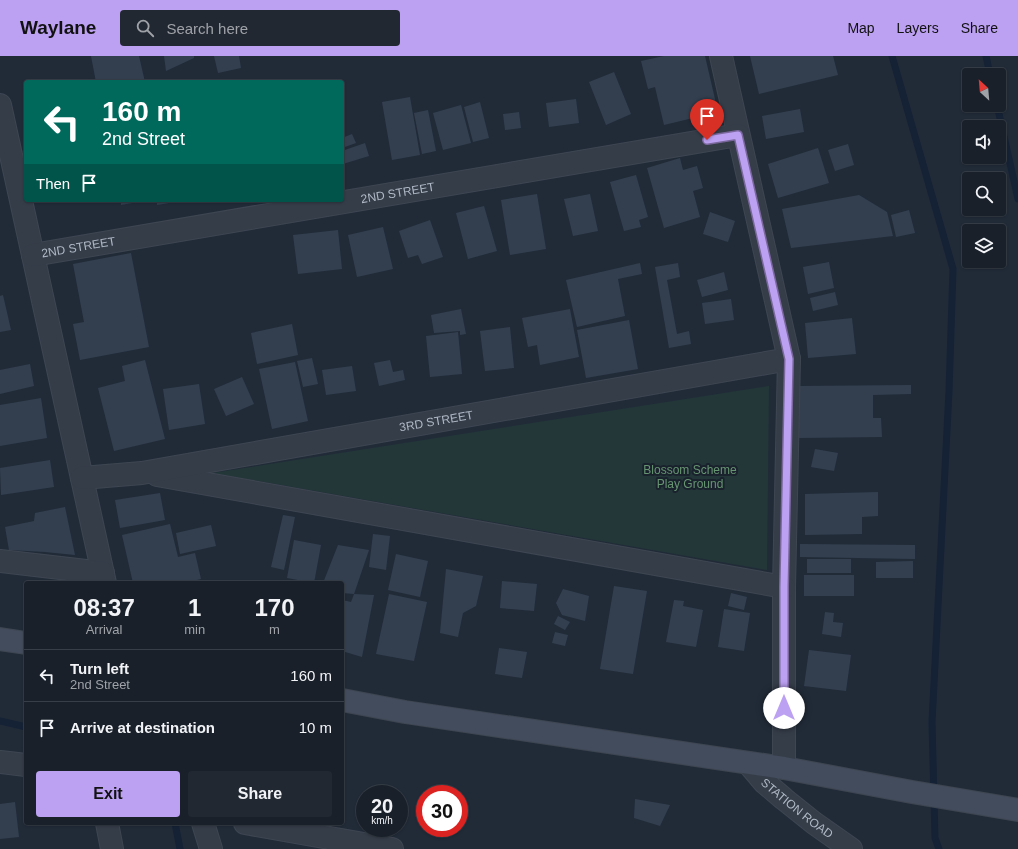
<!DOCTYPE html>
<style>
:root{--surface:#19202a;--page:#222832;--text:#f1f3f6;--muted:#9fa3a8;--line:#373e47;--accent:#bca0f2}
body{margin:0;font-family:Arial,sans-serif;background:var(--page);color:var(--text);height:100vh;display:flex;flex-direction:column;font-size:15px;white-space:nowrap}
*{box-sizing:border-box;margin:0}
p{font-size:13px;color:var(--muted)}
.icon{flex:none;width:22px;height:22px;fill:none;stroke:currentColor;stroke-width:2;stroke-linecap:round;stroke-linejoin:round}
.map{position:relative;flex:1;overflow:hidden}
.sheet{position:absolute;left:24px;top:525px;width:320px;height:244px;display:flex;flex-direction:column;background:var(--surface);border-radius:4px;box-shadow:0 1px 3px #0004,0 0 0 1px var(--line)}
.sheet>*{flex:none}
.hud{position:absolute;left:24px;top:24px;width:320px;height:122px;border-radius:4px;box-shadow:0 1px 3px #0004,0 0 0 1px var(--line);background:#00695c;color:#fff;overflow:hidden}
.needle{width:26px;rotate:334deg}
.fabs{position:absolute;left:962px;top:12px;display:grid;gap:8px}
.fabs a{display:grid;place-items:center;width:44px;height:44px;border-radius:4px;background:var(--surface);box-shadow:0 1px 3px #0004,0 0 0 1px var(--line);font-size:20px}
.speed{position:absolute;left:356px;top:729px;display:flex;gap:8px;font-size:20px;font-weight:700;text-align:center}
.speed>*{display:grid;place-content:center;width:52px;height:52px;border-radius:50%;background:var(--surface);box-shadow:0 1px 3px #0004,0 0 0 1px var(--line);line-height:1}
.speed small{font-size:10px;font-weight:400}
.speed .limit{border:6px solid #d22;background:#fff;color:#111}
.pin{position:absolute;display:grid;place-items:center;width:34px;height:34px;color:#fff;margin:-41px -17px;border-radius:50% 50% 50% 0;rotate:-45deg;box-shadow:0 0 4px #0007}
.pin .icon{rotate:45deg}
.me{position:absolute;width:44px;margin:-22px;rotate:0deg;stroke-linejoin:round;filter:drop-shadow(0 0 3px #0008)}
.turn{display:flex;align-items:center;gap:14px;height:84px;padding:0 12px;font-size:18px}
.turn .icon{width:52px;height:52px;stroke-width:2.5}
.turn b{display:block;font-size:28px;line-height:34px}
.then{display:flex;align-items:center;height:38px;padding:0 12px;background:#0003;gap:8px;font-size:15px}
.eta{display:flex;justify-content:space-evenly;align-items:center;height:68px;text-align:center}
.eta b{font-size:24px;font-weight:700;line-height:28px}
.button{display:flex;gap:8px;margin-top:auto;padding:8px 12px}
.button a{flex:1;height:46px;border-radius:4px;background:var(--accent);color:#111;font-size:16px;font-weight:700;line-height:46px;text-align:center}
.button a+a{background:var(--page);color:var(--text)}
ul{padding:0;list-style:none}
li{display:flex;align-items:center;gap:12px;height:52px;padding:0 12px;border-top:1px solid var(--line)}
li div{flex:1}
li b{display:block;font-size:15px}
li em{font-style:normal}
header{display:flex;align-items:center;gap:24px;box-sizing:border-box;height:56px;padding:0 20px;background:var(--accent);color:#111}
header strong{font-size:19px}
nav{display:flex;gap:22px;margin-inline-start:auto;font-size:14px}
.search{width:280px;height:36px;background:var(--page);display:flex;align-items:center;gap:10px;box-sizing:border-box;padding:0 14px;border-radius:4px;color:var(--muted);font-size:15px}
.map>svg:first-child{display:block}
.green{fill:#233739}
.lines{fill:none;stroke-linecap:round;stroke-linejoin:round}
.stream{stroke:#152235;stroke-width:7}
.building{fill:#333f4f}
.minor-casing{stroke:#3e4652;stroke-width:24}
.secondary-casing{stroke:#3e4652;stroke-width:24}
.minor{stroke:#353d49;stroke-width:22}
.secondary{stroke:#434c5c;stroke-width:22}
.route-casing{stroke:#7a689d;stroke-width:10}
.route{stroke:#bca0f2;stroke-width:7}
.labels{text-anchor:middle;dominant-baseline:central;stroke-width:4;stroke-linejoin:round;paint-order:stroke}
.street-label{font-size:12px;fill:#afb8c5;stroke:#1a222d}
.park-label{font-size:12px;fill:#679572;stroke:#1a222d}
</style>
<header>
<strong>Waylane</strong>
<div class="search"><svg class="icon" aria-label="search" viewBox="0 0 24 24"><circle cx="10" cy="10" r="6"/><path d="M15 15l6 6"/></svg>Search here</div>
<nav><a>Map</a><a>Layers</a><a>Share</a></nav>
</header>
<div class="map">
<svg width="1018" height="793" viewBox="0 0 1018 793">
<rect width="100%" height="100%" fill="#212b38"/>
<path class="green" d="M769,330L767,514L212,417Z"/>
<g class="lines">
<path class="stream" d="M892,0L953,213L949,335L932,666L935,782L939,793
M986,0L990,19
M997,49L1018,143
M0,665L26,671
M175,767L180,793"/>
</g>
<path class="building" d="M91,0H139L145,26H96Z
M164,0H194V2L166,15Z
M214,0H239L241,12L218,17Z
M664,0H705L718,56L664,69L655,31L648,33L641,5Z
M750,0H833L838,19L759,38Z
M614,16L631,58L606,69L589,26Z
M410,41L420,99L392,104L382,46Z
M576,43L579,67L549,71L546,47Z
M480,46L489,82L473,86L464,51Z
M461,49L471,87L443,94L433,57Z
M800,53L804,76L766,83L762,60Z
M428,54L436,95L422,98L414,57Z
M519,56L521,72L505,74L503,58Z
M352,78L356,87L342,92V82Z
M365,87L369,100L343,108L342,104V95Z
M848,88L854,109L835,115L828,94Z
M818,92L829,127L778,142L768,108Z
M680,102L683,114L697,110L703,132L693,135L700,161L664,172L647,112Z
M636,119L648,161L639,164L641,171L624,175L610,126Z
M537,138L546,193L510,199L501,144Z
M590,138L598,175L573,180L564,143Z
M859,139L887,156L893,180L791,192L782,153Z
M121,144H144V145L121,149Z
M157,144H176V146L157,149Z
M484,150L497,195L468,203L456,157Z
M909,154L915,177L896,181L891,159Z
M710,156L735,165L728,186L703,178Z
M430,164L443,201L422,208L418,199L408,202L399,175Z
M383,171L393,213L357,221L348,179Z
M338,174L342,213L298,218L293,179Z
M131,197L149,291L80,304L73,268L84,266L73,208Z
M829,206L834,232L808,238L803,211Z
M640,207L642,218L618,223L625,260L577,271L566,224Z
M678,207L680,221L667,224L677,278L689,275L691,288L669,292L655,211Z
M724,216L728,234L702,241L697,224Z
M835,236L838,249L813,255L810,242Z
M3,239L11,274L0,276V240Z
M731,243L734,264L705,268L702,247Z
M461,253L466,278L460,279V275L434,277L431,259Z
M570,253L579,301L540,309L537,289L528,291L522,262Z
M852,262L856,298L808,302L805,267Z
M629,264L638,313L586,322L577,274Z
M292,268L298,299L257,308L251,277Z
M510,271L514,312L485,315L480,275Z
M458,276L462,318L430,321L426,280Z
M312,302L318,328L303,331L297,305Z
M145,304L165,383L114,395L98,332L125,325L122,310Z
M390,304L393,316L403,314L405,324L379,330L374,307Z
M295,306L308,365L272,373L259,313Z
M30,308L34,330L0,338V314Z
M352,310L356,335L326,339L322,314Z
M242,321L254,348L226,360L214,333Z
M199,328L205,368L169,374L163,333Z
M911,329V338L873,339V362H881L882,381L799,382V330Z
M41,342L47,382L0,390V349Z
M815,393L838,397L834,415L811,411Z
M50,404L54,431L1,439L0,412Z
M878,436V460L862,461V478L805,479V438Z
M160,437L165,464L120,472L115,444Z
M65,451L75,499L45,496L9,494L5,471L34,465L35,457Z
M283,459L295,461L284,514L271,511Z
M170,468L178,501L195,497L201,523L183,527H133L122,479Z
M211,469L216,490L180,498L176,477Z
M373,478L390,480L386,514L369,511Z
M294,484L321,489L314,527L287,522Z
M800,488L915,489V503L800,501Z
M338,489L369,494L354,538L342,537V527H323Z
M396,498L428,505L420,541L388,534Z
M807,503H851V517H807Z
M913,505V522H876V506Z
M446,513L483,520L476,550L463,557L458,581L440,577Z
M804,519H854V540H804Z
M502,525L537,528L534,555L500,552Z
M614,530L647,535L633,618L600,613Z
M563,533L589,540L585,565L562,559L556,547Z
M731,537L747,541L744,554L728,550Z
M354,538L374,539L362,601L342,595V544L351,546Z
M389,538L427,546L414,605L376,598Z
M674,544L684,545L683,550L703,554L696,591L666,586Z
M724,553L750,557L744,595L718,591Z
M825,556L834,557L833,566L843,567L841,581L822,578Z
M558,560L570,566L565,574L554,568Z
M555,576L568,579L565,590L552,587Z
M499,592L527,596L522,622L495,618Z
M809,594L851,599L846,635L804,630Z
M635,743L670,749L660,770L634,762Z
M15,746L19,781L0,783V748Z"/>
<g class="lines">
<defs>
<g id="minor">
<path d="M721,0L789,303L784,531V712"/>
<path d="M0,49L105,527"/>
<path id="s1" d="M33,199L738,79"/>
<path d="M157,419L784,531"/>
<path id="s2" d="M82,422L142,417L789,303"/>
<path d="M0,505L103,517"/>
<path d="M0,706L26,709"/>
<path id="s3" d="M748,707L764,726L784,743L814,767L851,793"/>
<path d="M107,767L112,793"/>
<path d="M203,767L211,793"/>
<path d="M245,767L392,793"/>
</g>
<path id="secondary" d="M0,583L26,587
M342,644L405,656L784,712L912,736L1018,754"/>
</defs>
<use href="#minor" class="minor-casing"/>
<use href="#secondary" class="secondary-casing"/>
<use href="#minor" class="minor"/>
<use href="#secondary" class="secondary"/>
</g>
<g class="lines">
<defs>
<path id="route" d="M707,84L738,79L789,303L784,531V652"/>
</defs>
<use href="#route" class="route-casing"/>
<use href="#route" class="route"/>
</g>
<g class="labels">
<g class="street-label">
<text stroke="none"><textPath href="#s1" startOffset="370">2ND STREET</textPath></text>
<text stroke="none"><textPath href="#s1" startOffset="46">2ND STREET</textPath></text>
<text stroke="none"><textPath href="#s2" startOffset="359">3RD STREET</textPath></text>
<text stroke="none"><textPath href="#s3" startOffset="67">STATION ROAD</textPath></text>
</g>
<g class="park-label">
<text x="690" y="414">Blossom Scheme<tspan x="690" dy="14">Play Ground</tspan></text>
</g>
</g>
</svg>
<div class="fabs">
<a><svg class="needle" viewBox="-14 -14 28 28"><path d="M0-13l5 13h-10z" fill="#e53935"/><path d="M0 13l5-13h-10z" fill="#9fa3a8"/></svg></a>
<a><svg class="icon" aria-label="sound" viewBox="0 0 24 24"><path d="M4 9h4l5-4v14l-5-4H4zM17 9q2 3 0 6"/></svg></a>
<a><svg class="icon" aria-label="search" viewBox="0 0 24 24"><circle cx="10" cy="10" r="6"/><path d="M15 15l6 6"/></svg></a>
<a><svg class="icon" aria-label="layers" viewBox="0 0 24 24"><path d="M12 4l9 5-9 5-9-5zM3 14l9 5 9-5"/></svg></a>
</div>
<div class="speed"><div>20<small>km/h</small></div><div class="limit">30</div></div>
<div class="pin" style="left:707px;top:84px;background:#d93025"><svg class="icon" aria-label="arrive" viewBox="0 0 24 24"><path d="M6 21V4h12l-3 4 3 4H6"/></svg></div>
<svg class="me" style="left:784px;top:652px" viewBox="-20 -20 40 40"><circle r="19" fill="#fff"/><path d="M0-13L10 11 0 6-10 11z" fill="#bca0f2"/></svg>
<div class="hud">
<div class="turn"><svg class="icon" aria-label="left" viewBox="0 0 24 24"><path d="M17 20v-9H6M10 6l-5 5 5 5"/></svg><div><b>160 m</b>2nd Street</div></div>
<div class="then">Then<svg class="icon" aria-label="arrive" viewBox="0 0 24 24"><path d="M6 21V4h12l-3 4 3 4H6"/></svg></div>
</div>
<section class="sheet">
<div class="eta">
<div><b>08:37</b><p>Arrival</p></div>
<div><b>1</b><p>min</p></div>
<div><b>170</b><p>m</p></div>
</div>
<ul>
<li><svg class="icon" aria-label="left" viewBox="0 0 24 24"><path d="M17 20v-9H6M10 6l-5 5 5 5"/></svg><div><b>Turn left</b><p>2nd Street</p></div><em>160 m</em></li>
<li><svg class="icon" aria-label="arrive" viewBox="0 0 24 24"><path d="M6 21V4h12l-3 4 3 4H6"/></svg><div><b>Arrive at destination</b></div><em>10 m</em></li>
</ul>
<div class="button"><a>Exit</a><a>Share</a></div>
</section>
</div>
